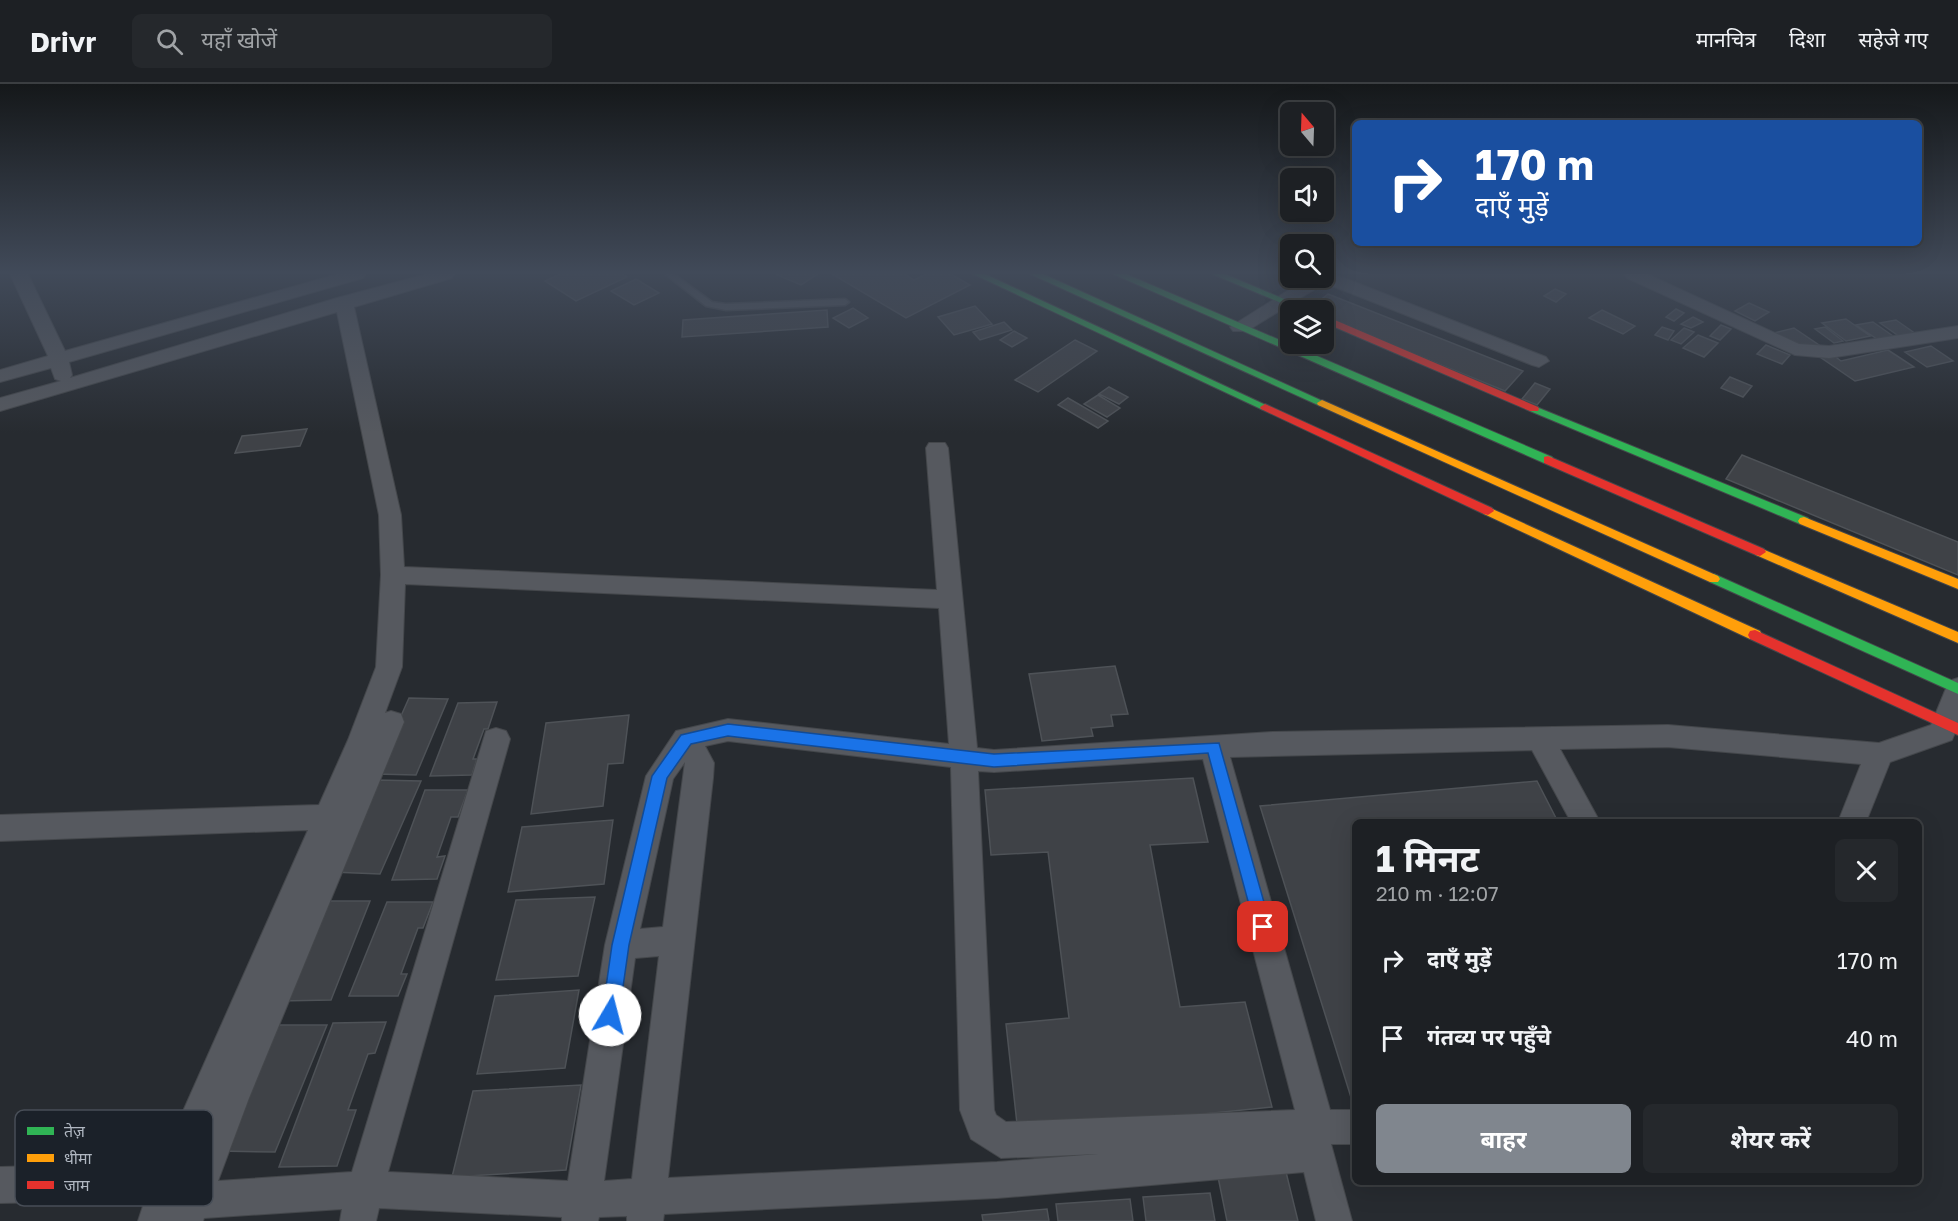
<!DOCTYPE html>
<html lang="hi">
<meta charset="utf-8">
<style>
:root{--surface:#1d2024;--page:#25282c;--text:#f1f3f6;--muted:#a0a3a6;--line:#3b3e41;--accent:#80868e}
body{margin:0;font-family:"Golos Text","Noto Sans Devanagari",sans-serif;background:var(--page);color:var(--text);height:100vh;display:flex;flex-direction:column;font-size:22px;white-space:nowrap}
*{box-sizing:border-box;margin:0}
p{font-size:20px;color:var(--muted)}
.icon{flex:none;width:33px;height:33px;fill:none;stroke:currentColor;stroke-width:2;stroke-linecap:round;stroke-linejoin:round}
.map{position:relative;flex:1;overflow:hidden}
.side{position:absolute;left:1352px;top:735px;width:570px;height:366px;display:flex;flex-direction:column;background:var(--surface);border-radius:9px;box-shadow:0 6px 24px #0002,0 0 0 2px var(--line)}
.side>*{flex:none}
.guide{position:absolute;left:1352px;top:36px;width:570px;height:126px;border-radius:9px;box-shadow:0 6px 24px #0002,0 0 0 2px var(--line);background:#1a4fa0;color:#fff;overflow:hidden}
.needle{width:39px;rotate:341deg}
.tools{position:absolute;left:1280px;top:18px;display:grid;gap:12px}
.tools a{display:grid;place-items:center;width:54px;height:54px;border-radius:9px;background:var(--surface);box-shadow:0 6px 24px #0002,0 0 0 2px var(--line);font-size:30px}
.pin{position:absolute;display:grid;place-items:center;width:51px;height:51px;color:#fff;margin:-26px;border-radius:12px;box-shadow:0 3px 9px #0006}
.me{position:absolute;width:66px;margin:-33px;rotate:8deg;stroke-linejoin:round;filter:drop-shadow(0 0 4px #0008)}
.turn{display:flex;align-items:center;gap:21px;height:126px;padding:0 24px;font-size:27px}
.turn .icon{width:78px;height:78px;stroke-width:2.5}
.turn b{display:block;font-size:42px;line-height:51px}
.round{display:grid;place-items:center;flex:none;width:63px;height:63px;border-radius:9px;background:var(--page)}
.head{display:flex;align-items:center;justify-content:space-between;height:102px;padding:0 24px}
h1{font-size:36px;font-weight:700;line-height:45px}
.primary-button{display:flex;gap:12px;margin-top:auto;padding:12px 24px}
.primary-button a{flex:1;height:69px;border-radius:9px;background:var(--accent);color:#fff;font-size:24px;font-weight:700;line-height:69px;text-align:center}
.primary-button a+a{background:var(--page);color:var(--text)}
ul{padding:0;list-style:none}
li{display:flex;align-items:center;gap:18px;height:78px;padding:0 24px}
li div{flex:1}
li b{display:block;font-size:22px}
li em{font-style:normal}
header{display:flex;align-items:center;gap:36px;box-sizing:border-box;height:84px;padding:0 30px;background:var(--surface);border-bottom:2px solid var(--line)}
header strong{font-size:28px}
nav{display:flex;gap:33px;margin-inline-start:auto;font-size:21px}
.search{width:420px;height:54px;background:var(--page);display:flex;align-items:center;gap:15px;box-sizing:border-box;padding:0 21px;border-radius:9px;color:var(--muted);font-size:22px}
.map>svg:first-child{display:block}
.building{fill:#3f4247;stroke:#4e5257;stroke-width:1.5}
.lines{fill:none;stroke-linecap:round;stroke-linejoin:round}
.lane-casing{stroke:#44474b;stroke-width:3}
.street-casing{stroke:#44474b;stroke-width:2}
.fast-casing{stroke:#44474b;stroke-width:2}
.slow-casing{stroke:#44474b;stroke-width:2}
.jam-casing{stroke:#44474b;stroke-width:2}
.lane{fill:#56595f;fill-rule:evenodd}
.street{fill:#56595f;fill-rule:evenodd}
.fast{fill:#30b455;fill-rule:evenodd}
.slow{fill:#ff9f0a;fill-rule:evenodd}
.jam{fill:#e5322d;fill-rule:evenodd}
.route{fill:#1a73e8;stroke:#114b97;stroke-width:1.5}
.key{fill:#1b2129;stroke:#484e57;stroke-width:1.5}
.key-label{font-size:16px;fill:#b0b7c1}
</style>
<header>
<strong>Drivr</strong>
<div class="search"><svg class="icon" aria-label="search" viewBox="0 0 24 24"><circle cx="10" cy="10" r="6"/><path d="M15 15l6 6"/></svg>यहाँ खोजें</div>
<nav><a>मानचित्र</a><a>दिशा</a><a>सहेजे गए</a></nav>
</header>
<div class="map">
<svg width="1958" height="1137" viewBox="0 0 1958 1137">
<rect width="100%" height="100%" fill="#272b30"/>
<path class="building" d="M560,190H622L627,193L576,217L545,197Z
M775,190H818L801,201Z
M832,190H905L914,196L926,190H951L970,201L906,234Z
M636,195L659,209L634,221L611,207Z
M1555,205L1566,210L1556,218L1544,212Z
M1328,210L1523,287L1505,307L1323,233V226H1308Z
M1749,219L1769,228L1755,237L1735,227Z
M975,222L992,240L954,251L938,233Z
M853,224L868,234L849,244L833,234Z
M1676,225L1684,229L1674,237L1666,233Z
M827,226L828,243L682,253L683,236Z
M1602,226L1635,242L1623,250L1589,234Z
M1693,233L1703,238L1691,244L1681,240Z
M1846,235L1870,252L1846,257L1822,239Z
M1896,236L1919,252L1903,255L1880,239Z
M1004,238L1012,246L980,256L973,248Z
M1873,238L1893,252L1877,255L1856,241Z
M1721,241L1731,245L1720,256L1710,252Z
M1662,243L1674,247L1668,256L1655,251Z
M1825,243L1843,257L1834,259L1815,245Z
M1684,244L1694,248L1681,260L1671,256Z
M1794,244L1819,261L1804,265L1774,249Z
M1014,247L1027,254L1012,263L1000,256Z
M1698,251L1718,259L1704,273L1683,264Z
M1075,256L1097,267L1038,308L1015,296Z
M1766,261L1790,271L1782,280L1757,270Z
M1931,262L1953,277L1927,283L1905,268Z
M1888,266L1914,283L1855,297L1820,273L1832,270L1841,277Z
M1730,293L1752,302L1743,313L1721,304Z
M1535,299L1550,305L1537,321L1522,315Z
M1109,303L1128,313L1119,320L1099,310Z
M1098,311L1120,324L1107,333L1084,320Z
M1068,314L1108,337L1098,344L1058,321Z
M307,345L300,362L235,369L242,352Z
M1742,371L1958,458V491L1726,395Z
M1115,582L1128,630L1111,631L1113,642L1091,644L1093,652L1042,657L1029,590Z
M409,614L448,615L416,691L375,690Z
M497,618L488,645H484L473,675H477L472,691L430,692L458,619Z
M629,631L623,679L608,680L603,722L531,730L546,639Z
M1193,694L1208,758L1150,761L1180,923L1245,918L1272,1023L1018,1049L1006,940L1069,934L1048,768L991,771L985,706Z
M376,696L421,697L380,790L332,788Z
M1537,697L1558,738H1354V1023L1260,722Z
M425,706H468L458,733H451L437,773L445,772L437,795L392,796Z
M613,736L604,800L508,808L522,743Z
M595,813L578,892L496,896L516,816Z
M322,817H370L331,916L280,917Z
M387,818H433L423,844H418L401,890H407L398,912H349Z
M579,906L565,984L477,990L495,912Z
M386,938L375,969L368,970L348,1026H356L337,1082L279,1083L333,939Z
M273,941H327L275,1068L218,1067Z
M581,1001L566,1086L452,1093L473,1007Z
M1286,1088L1298,1137H1227L1218,1093Z
M1210,1109L1215,1137H1146L1143,1113Z
M1130,1115L1133,1137H1058L1056,1120Z
M1047,1125L1049,1137H983L982,1131Z"/>
<g class="lines">
<defs>
<path id="lane" d="M665,190H674L712,218L726,220L845,215L849,218L845,221L726,226L706,222Z"/>
<path id="street" d="M10,190H28L65,267L338,190H366L363,194L69,278L72,291L70,294L337,214L427,190H455L452,194L354,223L401,431L404,483L937,506L926,364L929,359H945L948,364L977,664L994,666L1272,648L1668,641L1879,659L1931,641L1949,597L1958,594V641L1952,656L1890,678L1866,738H1838L1861,680L1668,663L1560,665L1600,738H1571L1532,666L1230,673L1330,1026H1354V1060H1331L1352,1137H1316L1304,1088L997,1114L664,1130L663,1137H627V1132L599,1133L598,1137H562V1133L379,1124L376,1137H340L342,1125L204,1134L203,1137H138L145,1116L0,1119V1083L160,1079L308,746L0,757V731L319,721L348,656L376,583L381,491L379,431L337,228L0,327V314L61,297L55,295L51,284L0,298V286L48,272ZM405,500L939,524L949,660L728,635L676,647L646,692L605,861L568,1097L388,1088L510,655L506,647L496,644L486,647L352,1088L218,1097L249,1014L404,638L401,630L391,627L385,629L402,583ZM728,657L951,683L960,1026L971,1055L1001,1074L1098,1070L997,1078L668,1094L713,694L714,679L705,662ZM1203,675L1295,1026L1006,1038L996,1031L994,1026L978,687L994,688ZM685,678L663,843L640,845L673,695ZM659,872L632,1095L604,1097L635,874Z
M1323,190H1334L1546,273L1549,277L1539,283L1532,281L1325,199L1247,247H1233L1230,243L1308,194H1323Z
M1624,190H1647L1799,260L1829,262L1958,242V254L1829,274L1795,271L1627,194Z"/>
<path id="fast" d="M973,190H985L1270,323L1265,326L1261,325Z
M1030,190H1043L1327,319L1322,322L1318,321Z
M1113,190H1126L1552,373L1554,376L1552,379H1544Z
M1212,190H1225L1310,226H1298Z
M1534,322L1808,434L1810,437L1808,440H1800L1530,327L1529,325Z
M1714,490L1958,599V610L1710,498L1708,495L1710,492Z"/>
<path id="slow" d="M1322,316L1718,492L1720,495L1718,498H1710L1318,321L1317,319Z
M1488,423L1760,547L1762,551L1760,555H1750L1484,430L1482,427Z
M1804,433L1958,495V505L1800,440L1798,437L1800,434Z
M1760,464L1958,548V559L1756,471L1754,468Z"/>
<path id="jam" d="M1323,231L1538,323L1539,325L1538,327H1530L1323,238Z
M1265,320L1492,424L1494,427L1488,431L1484,430L1261,325L1260,323Z
M1548,372L1764,465L1766,468L1760,472L1756,471L1544,379V373Z
M1755,546L1958,639V651L1750,555L1748,551L1750,547Z"/>
</defs>
<use href="#lane" class="lane-casing"/>
<use href="#street" class="street-casing"/>
<use href="#fast" class="fast-casing"/>
<use href="#slow" class="slow-casing"/>
<use href="#jam" class="jam-casing"/>
<use href="#lane" class="lane"/>
<use href="#street" class="street"/>
<use href="#fast" class="fast"/>
<use href="#slow" class="slow"/>
<use href="#jam" class="jam"/>
</g>
<linearGradient id="sky" x2="0" y2="1"><stop stop-color="#15181a"/><stop offset="0.54" stop-color="#414a59"/><stop offset="1" stop-color="#414a59" stop-opacity="0"/></linearGradient>
<rect width="1958" height="349" fill="url(#sky)"/>
<path class="route" d="M728,640L994,670L1219,659L1271,843L1269,849L1263,851L1257,849L1255,843L1208,669L994,683L728,652L691,660L667,694L629,861L619,931L617,937L610,939L604,937L602,931L612,861L652,692L681,651Z"/>
<rect x="15" y="1026" width="198" height="96" rx="9" class="key"/>
<rect x="27" y="1043" width="27" height="8" fill="#30b455"/>
<rect x="27" y="1070" width="27" height="8" fill="#ff9f0a"/>
<rect x="27" y="1097" width="27" height="8" fill="#e5322d"/>
<g class="key-label">
<text x="64" y="1053">तेज़</text>
<text x="64" y="1080">धीमा</text>
<text x="64" y="1107">जाम</text>
</g>
</svg>
<div class="tools">
<a><svg class="needle" viewBox="-14 -14 28 28"><path d="M0-13l5 13h-10z" fill="#e53935"/><path d="M0 13l5-13h-10z" fill="#a0a3a6"/></svg></a>
<a><svg class="icon" aria-label="sound" viewBox="0 0 24 24"><path d="M4 9h4l5-4v14l-5-4H4zM17 9q2 3 0 6"/></svg></a>
<a><svg class="icon" aria-label="search" viewBox="0 0 24 24"><circle cx="10" cy="10" r="6"/><path d="M15 15l6 6"/></svg></a>
<a><svg class="icon" aria-label="layers" viewBox="0 0 24 24"><path d="M12 4l9 5-9 5-9-5zM3 14l9 5 9-5"/></svg></a>
</div>
<div class="pin" style="left:1263px;top:843px;background:#d93025"><svg class="icon" aria-label="arrive" viewBox="0 0 24 24"><path d="M6 21V4h12l-3 4 3 4H6"/></svg></div>
<svg class="me" style="left:610px;top:931px" viewBox="-20 -20 40 40"><circle r="19" fill="#fff"/><path d="M0-13L10 11 0 6-10 11z" fill="#1a73e8"/></svg>
<div class="guide">
<div class="turn"><svg class="icon" aria-label="right" viewBox="0 0 24 24"><path d="M7 20v-9h11M14 6l5 5-5 5"/></svg><div><b>170 m</b>दाएँ मुड़ें</div></div>
</div>
<section class="side">
<div class="head"><div><h1>1 मिनट</h1><p>210 m · 12:07</p></div><a class="round"><svg class="icon" aria-label="close" viewBox="0 0 24 24"><path d="M6 6l12 12M18 6L6 18"/></svg></a></div>
<ul>
<li><svg class="icon" aria-label="right" viewBox="0 0 24 24"><path d="M7 20v-9h11M14 6l5 5-5 5"/></svg><div><b>दाएँ मुड़ें</b></div><em>170 m</em></li>
<li><svg class="icon" aria-label="arrive" viewBox="0 0 24 24"><path d="M6 21V4h12l-3 4 3 4H6"/></svg><div><b>गंतव्य पर पहुँचे</b></div><em>40 m</em></li>
</ul>
<div class="primary-button"><a>बाहर</a><a>शेयर करें</a></div>
</section>
</div>
